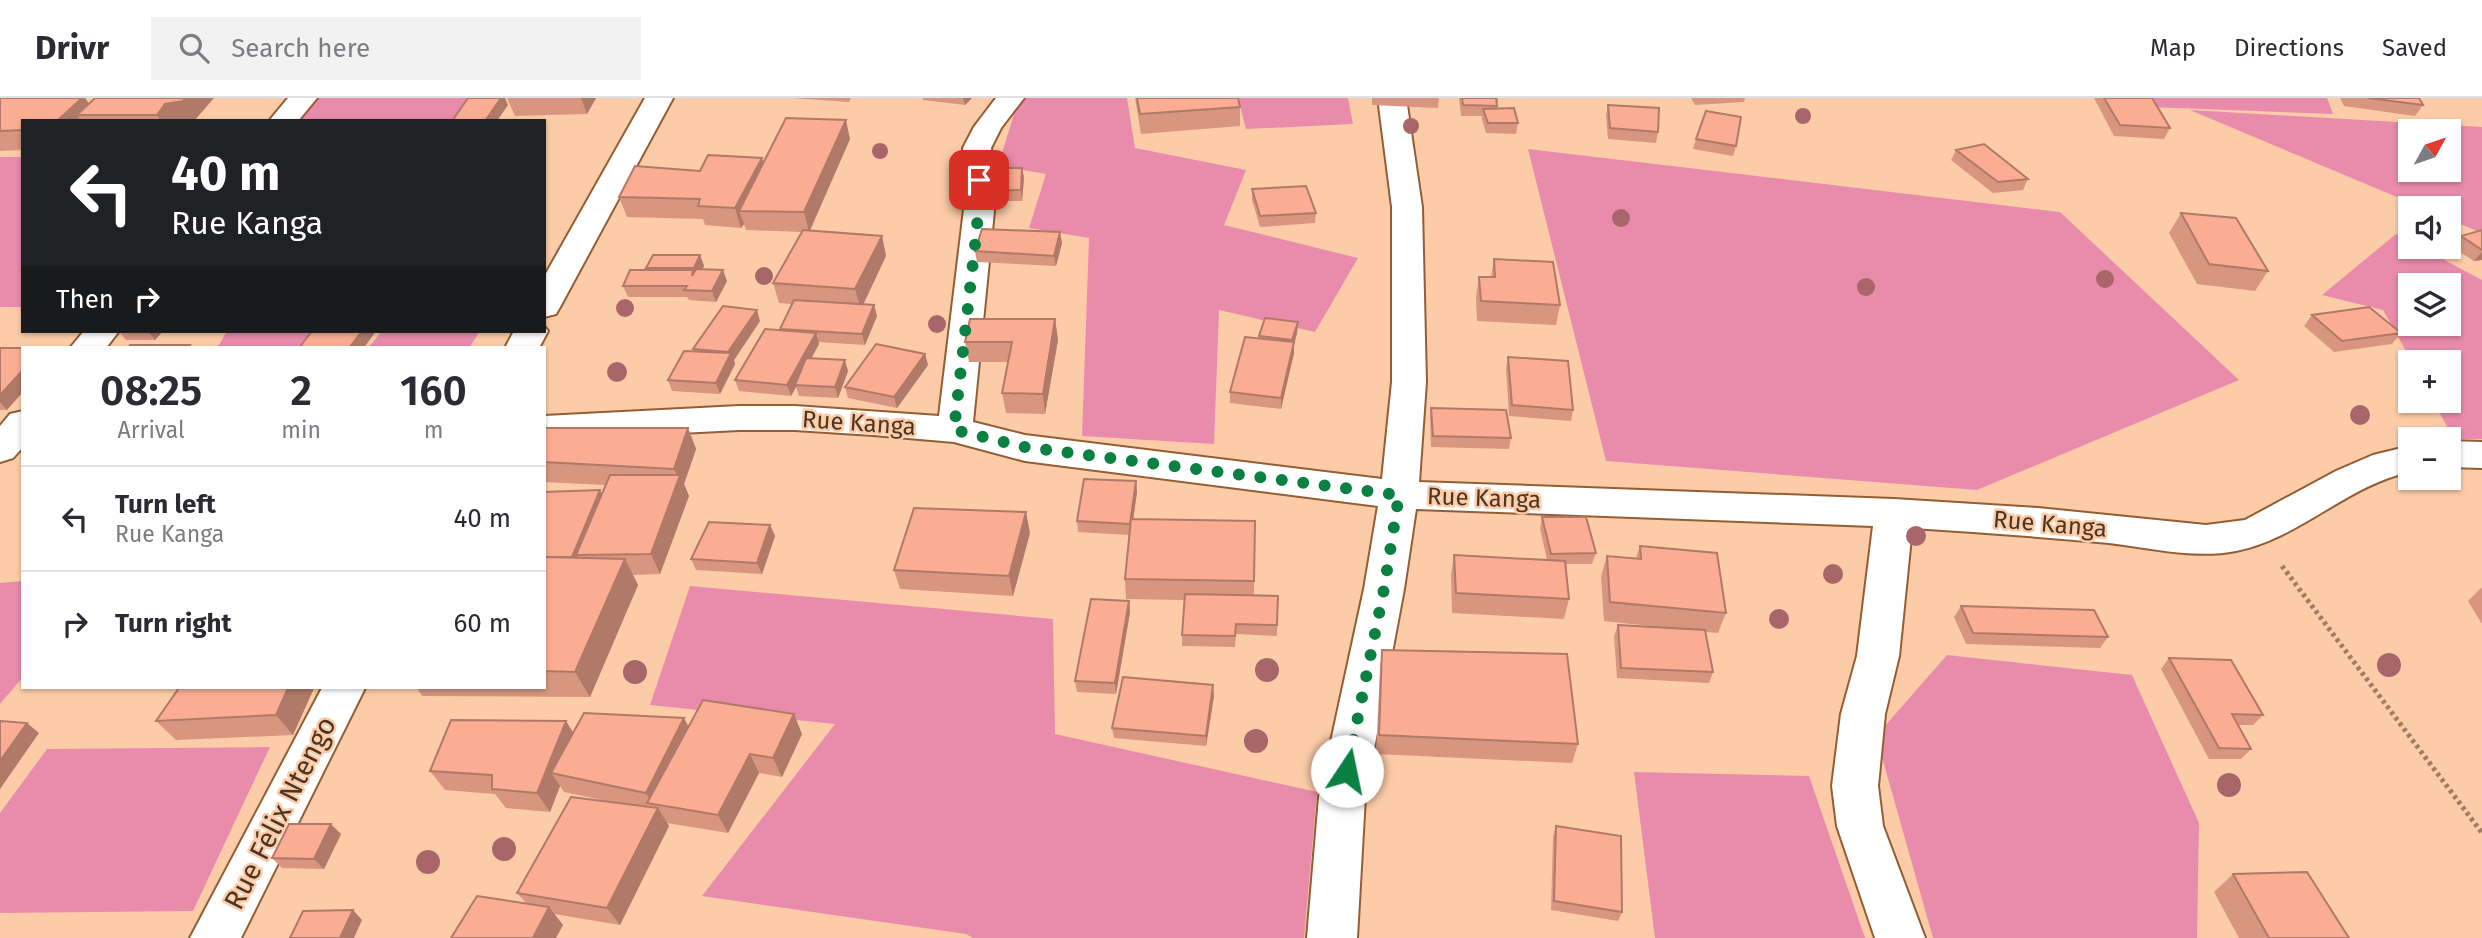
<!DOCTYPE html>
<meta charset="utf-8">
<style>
:root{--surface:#fff;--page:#f2f2f3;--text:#2b2b33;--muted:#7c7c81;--line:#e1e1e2}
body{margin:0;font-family:"Fira Sans",sans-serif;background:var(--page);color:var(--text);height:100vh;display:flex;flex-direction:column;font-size:26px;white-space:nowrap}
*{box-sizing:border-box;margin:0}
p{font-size:23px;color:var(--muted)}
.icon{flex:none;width:38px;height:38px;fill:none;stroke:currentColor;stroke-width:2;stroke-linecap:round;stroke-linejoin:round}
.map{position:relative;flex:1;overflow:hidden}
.details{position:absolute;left:21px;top:248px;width:525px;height:343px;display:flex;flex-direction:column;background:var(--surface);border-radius:0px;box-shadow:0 2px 5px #0004}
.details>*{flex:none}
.guide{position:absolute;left:21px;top:21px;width:525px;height:214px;border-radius:0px;box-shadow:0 2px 5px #0004;background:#202124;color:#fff;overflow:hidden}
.needle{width:46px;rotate:50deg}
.controls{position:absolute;left:2398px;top:21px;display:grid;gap:14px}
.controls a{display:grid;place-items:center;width:63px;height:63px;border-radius:0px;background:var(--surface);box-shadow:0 2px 5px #0004;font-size:35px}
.pin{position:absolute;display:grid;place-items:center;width:60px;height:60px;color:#fff;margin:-30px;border-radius:14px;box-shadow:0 4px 10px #0006}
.me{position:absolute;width:77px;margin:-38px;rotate:11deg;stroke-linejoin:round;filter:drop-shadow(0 0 5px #0008)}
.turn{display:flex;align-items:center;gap:24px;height:147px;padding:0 35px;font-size:32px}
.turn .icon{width:91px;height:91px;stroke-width:2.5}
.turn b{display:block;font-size:49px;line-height:60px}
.then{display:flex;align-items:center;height:66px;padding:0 35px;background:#0003;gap:14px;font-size:26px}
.eta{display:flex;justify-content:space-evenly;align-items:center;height:119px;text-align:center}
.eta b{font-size:42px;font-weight:600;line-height:49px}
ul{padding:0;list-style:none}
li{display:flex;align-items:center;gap:21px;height:105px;padding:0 35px;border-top:2px solid var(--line)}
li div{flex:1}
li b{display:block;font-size:26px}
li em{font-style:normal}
header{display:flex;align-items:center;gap:42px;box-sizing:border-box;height:98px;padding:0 35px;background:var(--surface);border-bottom:2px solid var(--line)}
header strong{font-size:33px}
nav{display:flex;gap:38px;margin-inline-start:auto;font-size:24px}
.search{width:490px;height:63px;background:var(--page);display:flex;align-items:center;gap:18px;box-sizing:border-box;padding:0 24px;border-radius:0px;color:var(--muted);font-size:26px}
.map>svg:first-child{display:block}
.green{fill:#e98cac;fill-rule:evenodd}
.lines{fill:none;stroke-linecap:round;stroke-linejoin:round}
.minor-casing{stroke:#935e33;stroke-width:4}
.path{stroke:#a07c62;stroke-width:5;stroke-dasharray:3.5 3.5;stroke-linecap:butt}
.minor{fill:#fff;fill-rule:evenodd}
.tree{fill:#a8666a}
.wall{fill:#d8957f}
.shaded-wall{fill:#b07968}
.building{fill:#fbad94;stroke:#b07968;stroke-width:2}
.route{stroke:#0b8043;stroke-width:12;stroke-dasharray:0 21.6}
.labels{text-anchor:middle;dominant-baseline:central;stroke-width:5;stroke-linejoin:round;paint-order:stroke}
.street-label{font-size:24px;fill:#4d3523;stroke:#fccca8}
.near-street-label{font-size:28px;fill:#4d3523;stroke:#fccca8}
</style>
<header>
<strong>Drivr</strong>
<div class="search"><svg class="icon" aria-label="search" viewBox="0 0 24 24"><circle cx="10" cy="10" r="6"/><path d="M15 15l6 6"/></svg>Search here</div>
<nav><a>Map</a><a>Directions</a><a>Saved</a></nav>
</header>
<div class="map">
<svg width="2482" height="840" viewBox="0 0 2482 840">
<rect width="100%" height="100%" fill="#fccca8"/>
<path class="green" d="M289,0H473L458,23H269Z
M1019,0H1127L1135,50L1246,72L1224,127L1358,160L1315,234L1219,212L1214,346L1082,338L1089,140L1029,130L1046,76L998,68Z
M1238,0H1348L1353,26L1246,31Z
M2136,0H2327L2333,16L2149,9Z
M2190,12L2482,29V135L2448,121V110H2423ZM2410,33H2448V72H2410Z
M1528,51L2060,114L2239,282L1977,392L1606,363Z
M0,59H23V209H0Z
M2396,136L2410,143V149H2420L2482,182V341H2454L2433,303H2448V264H2412L2383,212L2322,197ZM2410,187H2448V226H2410Z
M227,233H313L301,250H217Z
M382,233H480L469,250H368Z
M23,483V579L0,606V485Z
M690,488L1053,521L1055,636L1317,694L1304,840H973L966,836L702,798L835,626L650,607Z
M1947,557L2132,577L2199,725L2197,840H1933L1876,638Z
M270,649L193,813L0,815V715L47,651Z
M1634,674L1809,678L1865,840H1655Z"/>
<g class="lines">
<defs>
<path id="minor" d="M288,0H317L298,23H269Z
M645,0H673L560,209L556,216L544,219V179Z
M996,0H1024L1001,30L991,50L995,103L973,324L1025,337L1382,381L1392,284V109L1378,0H1406L1422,109L1426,284L1419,384L1894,401L2038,410L2206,427L2245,422L2336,373L2373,357L2410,348V374C2347,387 2299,441 2236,453C2196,461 2149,450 2109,445C2043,439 1977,434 1912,430L1899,558L1885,616L1878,688L1883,728L1925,840H1875L1837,728L1832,688L1841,616L1857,558L1873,428L1416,411L1404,491L1365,699L1357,840H1307L1319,699L1364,491L1378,408L1025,363L954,344L873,337L795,332H739L544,342V318L739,308H795L939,318L965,103L963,50L974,29Z
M544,228L548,233L539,250H505L514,233H544Z
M84,233H119L106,250H70Z
M23,313V349L13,360L0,364V328L10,316Z
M2448,343L2482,344V370L2448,369Z
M322,590H365L241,840H190Z"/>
</defs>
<use href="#minor" class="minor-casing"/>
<path class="path" d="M2282,468L2482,735"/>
<use href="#minor" class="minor"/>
</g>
<g class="tree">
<circle cx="1803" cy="18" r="8"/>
<circle cx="1411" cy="28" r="8"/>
<circle cx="880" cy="53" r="8"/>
<circle cx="1621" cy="120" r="9"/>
<circle cx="764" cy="178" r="9"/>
<circle cx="2105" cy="181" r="9"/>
<circle cx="1866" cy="189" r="9"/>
<circle cx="625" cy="210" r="9"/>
<circle cx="937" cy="226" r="9"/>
<circle cx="617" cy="274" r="10"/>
<circle cx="2360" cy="317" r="10"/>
<circle cx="1916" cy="438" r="10"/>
<circle cx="1833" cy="476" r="10"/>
<circle cx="1779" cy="521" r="10"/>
<circle cx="2389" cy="567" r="12"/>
<circle cx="1267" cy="572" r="12"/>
<circle cx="635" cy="574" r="12"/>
<circle cx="1256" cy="643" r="12"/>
<circle cx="2229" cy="687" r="12"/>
<circle cx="504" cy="751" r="12"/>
<circle cx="428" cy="764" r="12"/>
</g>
<path class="wall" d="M0,0H85L89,6L195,22L23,23V52L0,53Z
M507,0H596L587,16L515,18Z
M793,0H851L849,4Z
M923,0H972L965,7L923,2Z
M1135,0H1238L1240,9V28L1141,36Z
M1372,0H1439L1438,10L1372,7Z
M1459,0H1498V4H1497V10L1518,25L1516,36L1486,35L1482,21V18H1461Z
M1691,0H1745L1744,4L1695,7Z
M2094,0H2152L2170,30L2164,41L2114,38Z
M2340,0H2419L2423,7L2415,18L2344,8Z
M1608,7L1658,34L1656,45L1608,41L1606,17Z
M850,41L810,133L882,138L886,158L863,207H874L877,218L865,247L818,244L819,246L811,260L848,273L838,300L799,298L796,289L791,298L739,293L735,282L781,232L780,231L792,206L779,205L773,185L802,134L746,132L744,126L741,130L705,127L703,121L627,119L619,99L700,73L763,65Z
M1696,41L1736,48L1733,58L1693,51Z
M1956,52L2028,81L2023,92L1993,95L1951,62Z
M1022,70L1024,80L1022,103H981L980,93Z
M1252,91L1316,115L1315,125L1260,129L1252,102Z
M2181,115L2268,173L2255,193L2197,186L2169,135Z
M2482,132V162L2474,163L2452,149L2461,138Z
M1062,145L1056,168L977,164L975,153Z
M700,157L704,168L702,171L727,183L716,204L689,202L687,199H628L623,188L647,172L646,170Z
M1494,161L1560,207L1556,227L1477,223L1476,199L1479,179H1491Z
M2312,217L2401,235L2392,246L2334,254L2304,228Z
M1055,221L1058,242L1045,316L1006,315L1002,295L1008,264H969L965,244Z
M760,223L734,262L735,266L720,296L672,293L668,282L693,253V251Z
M1298,224L1297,235L1294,247V255L1281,311L1230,305V294L1259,240V238Z
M119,233H163L155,242H126Z
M0,250L7,312H0Z
M925,256L928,267L897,310L848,300L845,289Z
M1508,259L1573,312L1571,323L1509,318L1506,270Z
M1431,310L1511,340L1509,351L1431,349L1430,321Z
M544,330H688L696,351L684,386L689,398L660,476L633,477L638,487L590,599L422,598L417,590H544V394L602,395L605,387L544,384Z
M1136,383L1137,394L1133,421L1255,423L1254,498H1278L1277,538L1236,536L1235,549L1182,548V537L1184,502L1126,501L1125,481L1129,437L1078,434L1077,423Z
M1542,419L1596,455L1592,466H1566L1569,501L1564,521L1452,515L1451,477L1454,457L1547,462L1540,430Z
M770,427L775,438L762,476L696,472L691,461Z
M1030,435L1013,498L900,491L894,472Z
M1640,448L1726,515L1718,535L1706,534L1713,574L1709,585L1617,580L1614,538L1618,527L1659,529L1604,523L1601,478L1607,458L1636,460Z
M2482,489V526L2468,503Z
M1129,503L1130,514L1116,596L1077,594L1075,583Z
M1961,508L2108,539L2100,550L1966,546L1954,519Z
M1382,552L1578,646L1572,665L1376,656L1380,571Z
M2169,560L2263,617L2253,627H2238L2251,651L2241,661H2209L2161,571Z
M314,590L293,637L176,642L156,623Z
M1214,598L1206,648L1114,640L1112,630Z
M689,629L802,636L782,679L759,675L728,735L667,725L669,728L620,827L554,816L563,827L526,805L517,795L616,705L564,694L560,688L550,714L506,710L495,696L445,692L430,673L574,634Z
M1556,728L1622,814L1618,823L1551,812L1553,738Z
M341,736L324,771L282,770L272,760Z
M2233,776L2349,840H2239L2214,794Z"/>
<path class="shaded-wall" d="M82,0H85L97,17H77L81,23H57Z
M186,0H214L195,22L161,23L157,17L165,6Z
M501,0H505L508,7L497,23H485Z
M581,0H596L587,16Z
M963,0H972L965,7Z
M846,22L850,41L809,134L804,114Z
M762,60L768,80L739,113L744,126L741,130L735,110Z
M1022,70L1024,80L1022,103L1021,92Z
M1060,134L1062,145L1056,168L1054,158Z
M882,138L886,158L861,211L855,191Z
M2482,154V162L2474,163Z
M700,157L704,168L697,181L694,170Z
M723,172L727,183L716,204L712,193Z
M874,207L877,218L865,247L862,236Z
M757,212L760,223L734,262L735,266L720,296L716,285L729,259L728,254Z
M1055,221L1058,242L1045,316L1043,296Z
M1298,224L1297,235L1294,247V255L1281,311V300L1292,253V242Z
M148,233H163L155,242Z
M362,233H376L364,250H349Z
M816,235L819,246L797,287H795L796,289L791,298L787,287Z
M925,256L928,267L897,310L894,299Z
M845,262L848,273L838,300L835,289Z
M23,272V294L7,312L0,304V297Z
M688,330L696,351L684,386L689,398L660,476L651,456L679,382L674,371Z
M1136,383L1137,394L1131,437L1130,426Z
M600,392L610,412L576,457L585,474L572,459Z
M1026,414L1030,435L1013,498L1009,478Z
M770,427L775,438L762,476L757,465Z
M625,461L638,487L590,599L575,574Z
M1129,503L1130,514L1116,596L1115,585Z
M1213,587L1214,598L1206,648V638Z
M288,590H314L293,637L276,617Z
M794,616L802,636L782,679L773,660Z
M684,620L694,639L652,705L646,695Z
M566,623L578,642L551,675L560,688L550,714L537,695Z
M27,625L39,635L0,691V663Z
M750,656L759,675L728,735L718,717Z
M658,710L669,728L620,827L607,810Z
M331,726L341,736L324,771L314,761Z
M549,809L563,827L556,840H533Z
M353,812L362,822L354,840H340Z"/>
<path class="building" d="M0,0H82L57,23H23V32L0,33Z
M95,0H186L183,3L165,6L157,17H77Z
M468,0H501L485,23H452Z
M1137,0H1238L1240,9L1140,16Z
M1462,0H1496L1497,8L1463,7Z
M2104,0H2152L2170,30L2120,27Z
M2368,0H2419L2423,7Z
M1608,7L1659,10L1658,34L1610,30Z
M1514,10L1518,25H1488L1483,11Z
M1706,13L1741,19L1736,48L1696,41Z
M786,20L846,22L804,114L739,113Z
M1984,46L2028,81L1998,84L1956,52Z
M708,57L762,60L735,110L698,108L700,101L619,99L635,68L700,73Z
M981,70H1022L1021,92L980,93Z
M1306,88L1316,115L1260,118L1252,91Z
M2181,115L2236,120L2268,173L2209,166Z
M982,131L1060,134L1054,158L975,153Z
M803,132L882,138L855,191L773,185Z
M2482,132V152L2461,138Z
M653,157H700L694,170H646Z
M1494,161L1553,164L1560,207L1481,203L1479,179H1495Z
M696,171L723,172L712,193L684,192L687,188H623L630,172H693L692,178Z
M794,202L874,207L862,236L780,231Z
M723,208L757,212L728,254L693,251Z
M2369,209L2401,235L2342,243L2312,217Z
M1265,220L1298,224L1292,242L1259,238Z
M970,221H1055L1043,296L1002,295L1012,244H965Z
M765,231L816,235L787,287L735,282Z
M312,233H362L349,250H299Z
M1245,239L1294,244L1281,300L1230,294Z
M876,246L925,256L894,299L845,289Z
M130,247H190L188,250H128Z
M0,250H23V272L0,297Z
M684,253L731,255L716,285L668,282Z
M1508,259L1568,263L1573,312L1512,307Z
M806,260L845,262L835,289L795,287Z
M1431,310L1506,312L1511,340L1433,338Z
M544,330H688L674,371L544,364Z
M610,377H680L651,456L576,457Z
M1084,381L1136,383L1130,426L1077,423Z
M600,392L572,459H544V394Z
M914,410L1026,414L1009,478L894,472Z
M1542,419H1586L1596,455L1551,456Z
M1131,421L1255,423L1254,483L1125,481Z
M709,424L770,427L757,465L691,461Z
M1640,448L1717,455L1726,515L1610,504L1607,458L1641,461Z
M1454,457L1565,463L1569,501L1456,495Z
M544,459L625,461L575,574L544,573Z
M1185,496L1278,498L1277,527L1236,526L1235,538L1182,537Z
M1091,501L1129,503L1115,585L1075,583Z
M1961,508L2094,512L2108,539L1973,535Z
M1618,527L1705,532L1713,574L1621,570Z
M1382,552L1567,556L1578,646L1379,637Z
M2169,560L2231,562L2263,617L2232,616L2251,651L2219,650Z
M1123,579L1213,587L1206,638L1112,630Z
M179,590H288L276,617L156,623Z
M703,602L794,616L773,660L750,656L718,717L647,705Z
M584,615L684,620L646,695L551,675Z
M451,622L566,623L537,695L492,691V677L430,673Z
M0,623L27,625L0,663Z
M571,699L658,710L607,810L517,795Z
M289,726H331L314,761L272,760Z
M1556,728L1621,738L1622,814L1554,803Z
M2307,774L2349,840H2269L2233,776Z
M477,798L549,809L533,840H451Z
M353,812L340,840H290L303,813Z"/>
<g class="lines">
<path class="route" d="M979,82L977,129L954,332L1025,349L1399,397L1384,491L1347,673"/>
</g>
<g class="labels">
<g class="street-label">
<text transform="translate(859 325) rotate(4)">Rue Kanga</text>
<text transform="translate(1484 400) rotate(2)">Rue Kanga</text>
<text transform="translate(2050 426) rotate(5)">Rue Kanga</text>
</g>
<g class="near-street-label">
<text transform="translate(280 715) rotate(-63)">Rue Félix Ntengo</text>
</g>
</g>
</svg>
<div class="controls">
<a><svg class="needle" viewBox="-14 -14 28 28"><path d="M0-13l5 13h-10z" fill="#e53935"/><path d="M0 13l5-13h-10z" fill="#7c7c81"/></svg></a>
<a><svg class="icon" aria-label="sound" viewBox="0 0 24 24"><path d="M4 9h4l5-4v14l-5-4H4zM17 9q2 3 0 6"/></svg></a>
<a><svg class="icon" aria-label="layers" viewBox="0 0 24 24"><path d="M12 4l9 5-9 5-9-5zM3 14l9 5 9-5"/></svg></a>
<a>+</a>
<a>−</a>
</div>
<div class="pin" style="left:979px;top:82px;background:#d93025"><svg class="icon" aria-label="arrive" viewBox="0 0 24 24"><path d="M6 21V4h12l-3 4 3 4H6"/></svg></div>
<svg class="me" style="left:1347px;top:673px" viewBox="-20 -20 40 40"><circle r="19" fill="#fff"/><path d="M0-13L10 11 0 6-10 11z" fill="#0b8043"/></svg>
<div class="guide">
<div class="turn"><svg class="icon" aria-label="left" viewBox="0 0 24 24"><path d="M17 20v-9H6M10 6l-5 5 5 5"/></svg><div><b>40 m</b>Rue Kanga</div></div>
<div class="then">Then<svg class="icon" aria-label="right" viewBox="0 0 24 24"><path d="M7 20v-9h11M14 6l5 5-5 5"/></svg></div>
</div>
<section class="details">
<div class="eta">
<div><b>08:25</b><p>Arrival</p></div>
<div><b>2</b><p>min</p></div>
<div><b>160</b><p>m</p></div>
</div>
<ul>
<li><svg class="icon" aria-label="left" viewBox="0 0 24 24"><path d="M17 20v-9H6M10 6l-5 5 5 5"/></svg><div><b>Turn left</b><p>Rue Kanga</p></div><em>40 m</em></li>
<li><svg class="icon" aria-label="right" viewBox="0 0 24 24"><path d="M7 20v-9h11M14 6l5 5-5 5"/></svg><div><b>Turn right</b></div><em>60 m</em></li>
</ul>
</section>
</div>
